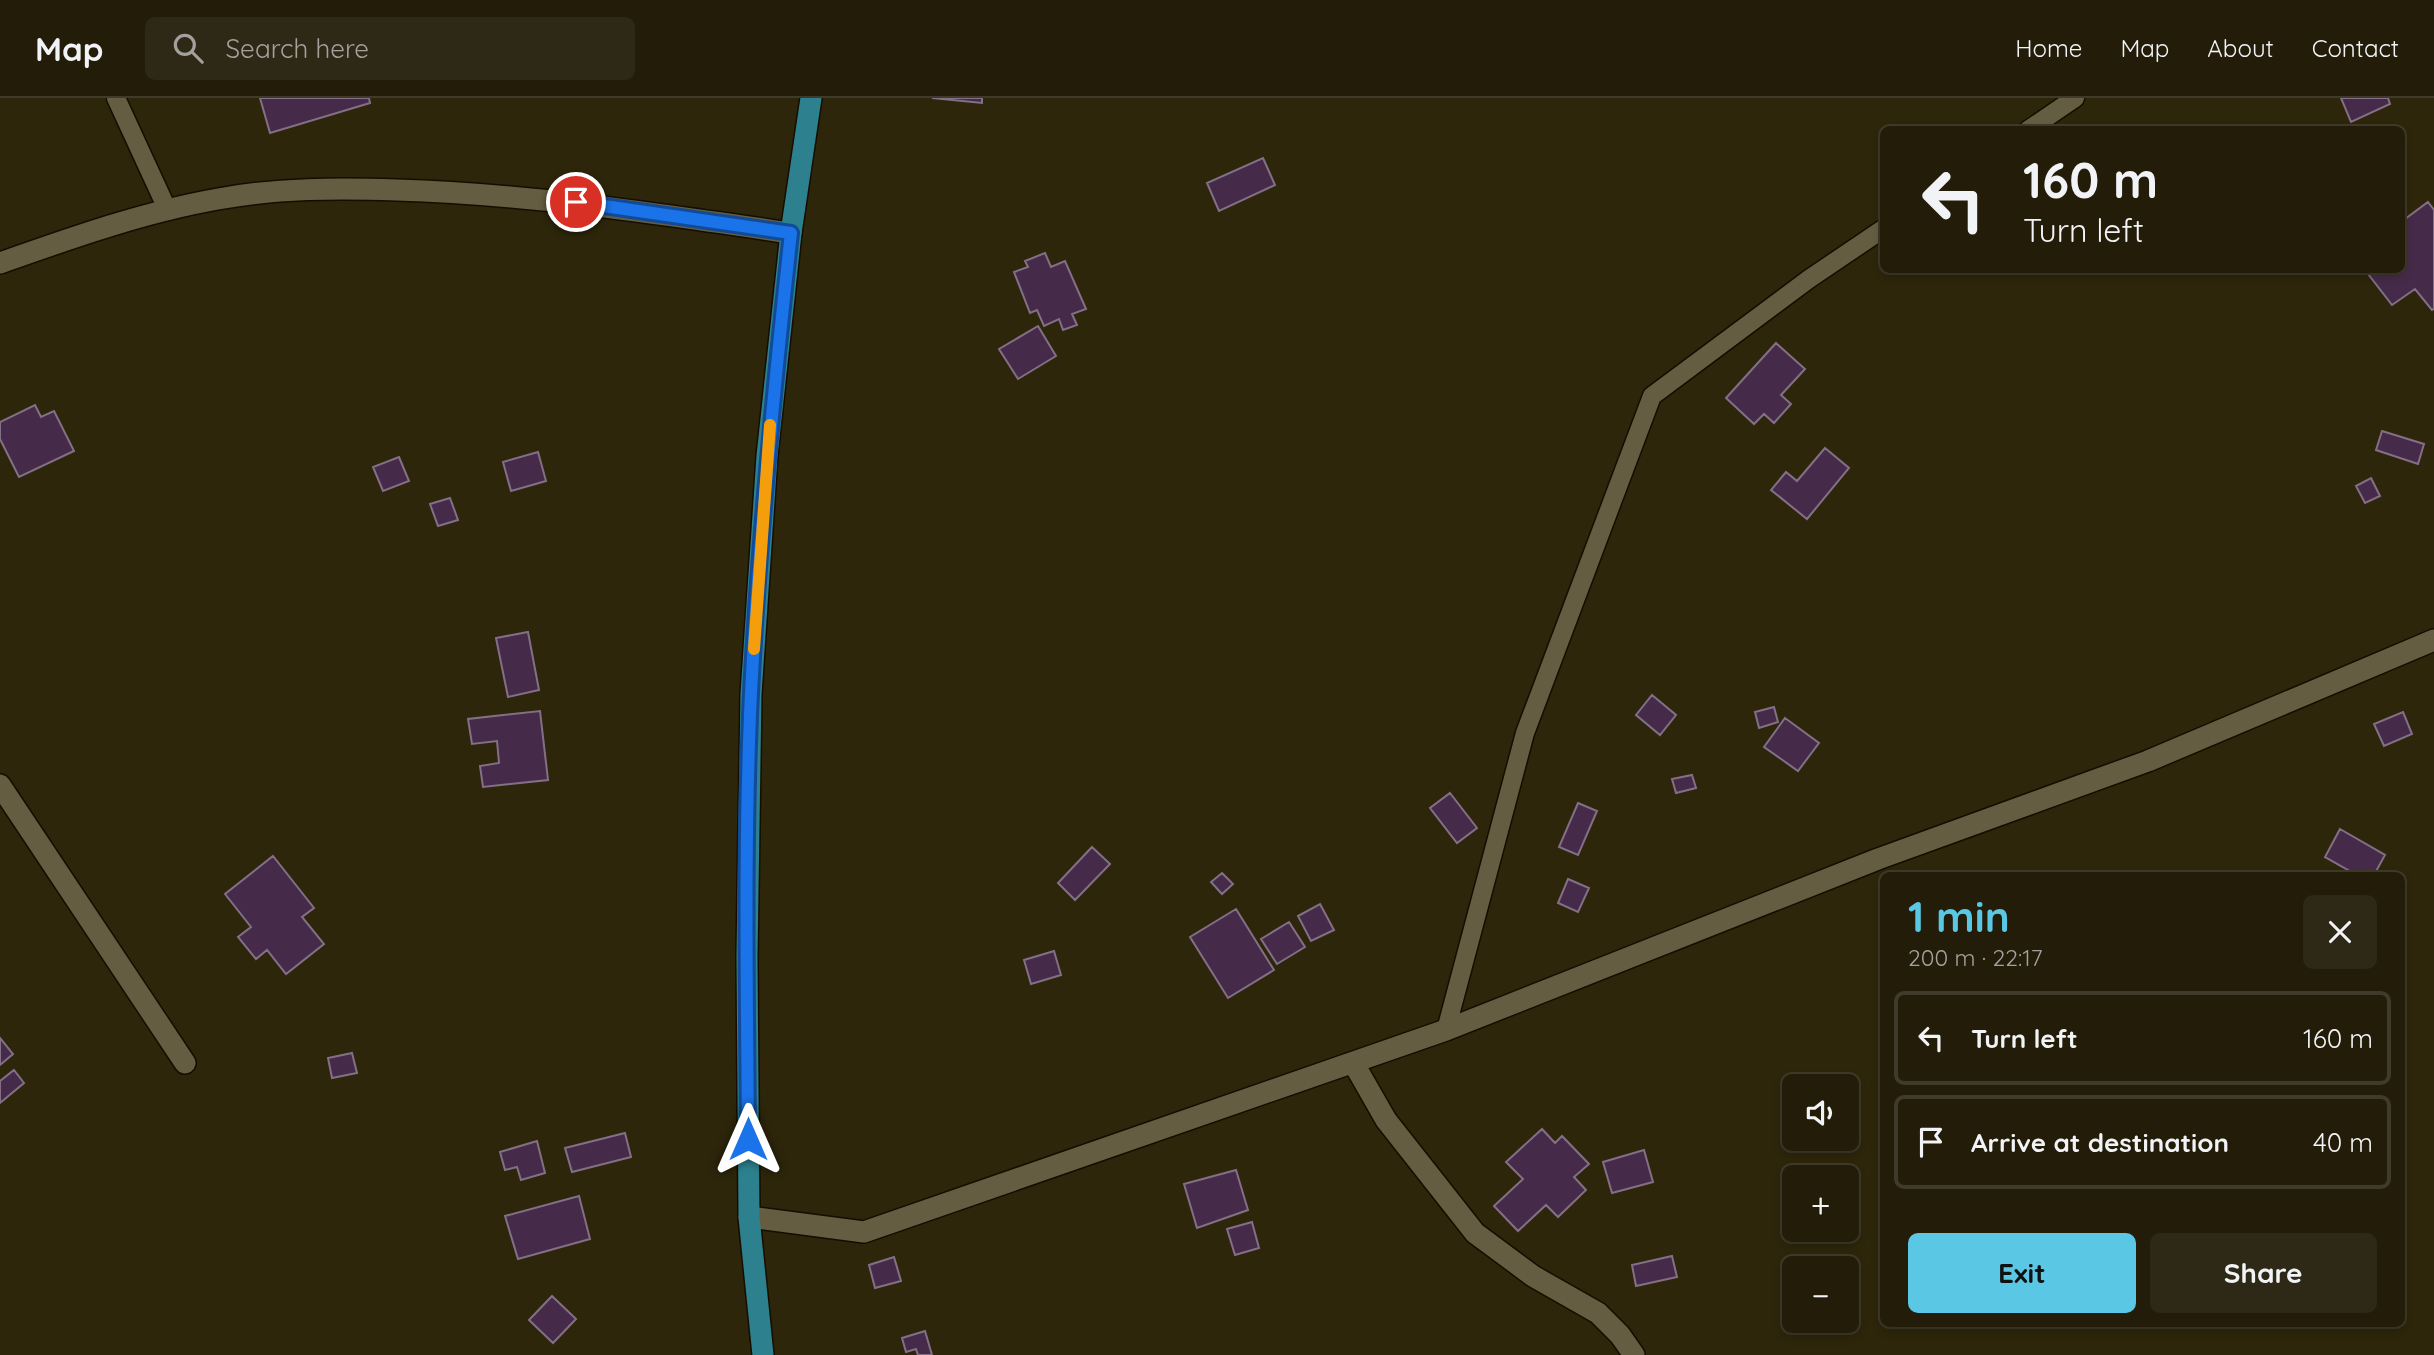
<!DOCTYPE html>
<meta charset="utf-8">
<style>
:root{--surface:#221c08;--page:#2e2916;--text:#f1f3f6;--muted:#a2a19c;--line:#3f3a29;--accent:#5ac8e5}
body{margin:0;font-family:Quicksand,sans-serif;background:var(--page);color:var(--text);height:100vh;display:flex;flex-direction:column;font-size:26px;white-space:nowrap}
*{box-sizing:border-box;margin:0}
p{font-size:23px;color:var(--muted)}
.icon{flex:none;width:38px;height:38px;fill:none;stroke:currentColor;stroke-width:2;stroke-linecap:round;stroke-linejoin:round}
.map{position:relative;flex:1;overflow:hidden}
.drawer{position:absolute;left:1880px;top:774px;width:525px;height:455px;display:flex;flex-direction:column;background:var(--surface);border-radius:10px;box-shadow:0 4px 10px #0003,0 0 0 2px var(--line)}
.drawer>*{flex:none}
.hud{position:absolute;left:1880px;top:28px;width:525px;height:147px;border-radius:10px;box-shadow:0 4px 10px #0003,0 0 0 2px var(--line);background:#221c08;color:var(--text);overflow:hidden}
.fabs{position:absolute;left:1782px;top:976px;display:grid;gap:14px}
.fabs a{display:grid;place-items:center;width:77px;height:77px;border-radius:10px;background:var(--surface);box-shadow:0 4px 10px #0003,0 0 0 2px var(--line);font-size:35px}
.pin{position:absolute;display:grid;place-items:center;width:60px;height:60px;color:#fff;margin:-30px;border:4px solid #fff;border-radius:50%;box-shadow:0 2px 7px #0007}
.me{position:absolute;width:77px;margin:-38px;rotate:0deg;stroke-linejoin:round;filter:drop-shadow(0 0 5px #0008)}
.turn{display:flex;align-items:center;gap:24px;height:147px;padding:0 28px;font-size:32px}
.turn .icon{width:91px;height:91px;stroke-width:2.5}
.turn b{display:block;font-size:49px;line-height:60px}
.round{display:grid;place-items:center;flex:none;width:74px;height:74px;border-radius:10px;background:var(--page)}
.summary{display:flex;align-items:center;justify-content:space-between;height:119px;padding:0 28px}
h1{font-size:42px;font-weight:800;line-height:52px;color:var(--accent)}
.action{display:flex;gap:14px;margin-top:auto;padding:14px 28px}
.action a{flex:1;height:80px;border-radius:10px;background:var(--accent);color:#111;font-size:28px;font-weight:800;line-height:80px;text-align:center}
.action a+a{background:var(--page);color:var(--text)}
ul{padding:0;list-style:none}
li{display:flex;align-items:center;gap:21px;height:94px;margin:0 14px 10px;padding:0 14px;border:4px solid var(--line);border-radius:10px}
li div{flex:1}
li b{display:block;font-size:26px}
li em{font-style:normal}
header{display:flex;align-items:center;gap:42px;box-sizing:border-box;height:98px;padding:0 35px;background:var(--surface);border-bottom:2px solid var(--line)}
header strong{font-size:33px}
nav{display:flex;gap:38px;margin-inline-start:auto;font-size:24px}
.search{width:490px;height:63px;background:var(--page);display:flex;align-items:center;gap:18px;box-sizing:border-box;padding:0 24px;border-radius:10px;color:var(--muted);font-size:26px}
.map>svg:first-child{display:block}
.building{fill:#452b49;stroke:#836f86;stroke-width:2}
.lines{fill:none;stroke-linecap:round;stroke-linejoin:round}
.lane-casing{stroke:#150e00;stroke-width:21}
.street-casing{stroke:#150e00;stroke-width:24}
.primary-casing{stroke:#150e00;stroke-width:24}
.lane{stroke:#645d41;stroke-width:18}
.street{stroke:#645d41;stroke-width:21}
.primary{stroke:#2d808d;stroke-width:21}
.route-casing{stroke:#114b97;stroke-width:18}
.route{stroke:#1a73e8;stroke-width:12}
.slow{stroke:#f59e0b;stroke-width:12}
</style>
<header>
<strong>Map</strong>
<div class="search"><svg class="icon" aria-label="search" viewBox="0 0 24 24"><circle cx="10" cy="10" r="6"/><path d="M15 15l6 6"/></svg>Search here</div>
<nav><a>Home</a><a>Map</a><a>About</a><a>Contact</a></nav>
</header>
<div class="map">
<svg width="2434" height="1257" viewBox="0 0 2434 1257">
<rect width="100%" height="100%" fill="#2d260b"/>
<path class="building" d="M260,0H369L370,5L270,35Z
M932,0H982V5Z
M2341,0H2388L2390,6L2351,24Z
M1263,60L1275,87L1219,113L1207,85Z
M2428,104L2434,112V211L2432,212L2415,191L2392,207L2365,172H2401V124Z
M1045,155L1051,169L1065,163L1086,211L1072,216L1077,227L1063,232L1059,221L1044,228L1037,212L1030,215L1014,174L1028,169L1025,163Z
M1038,228L1056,258L1018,281L999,251Z
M1776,245L1805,271L1781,297L1791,306L1774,325L1764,316L1754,326L1726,300Z
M35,307L41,319L54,313L74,353L19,379L0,341V324Z
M2382,333L2424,346L2418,366L2376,352Z
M1825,350L1849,370L1807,421L1771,392L1786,374L1797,383Z
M538,354L546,383L511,393L503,364Z
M399,359L409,383L383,393L373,369Z
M2371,380L2380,398L2365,405L2356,388Z
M450,400L458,422L438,428L430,406Z
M528,534L539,592L508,599L496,540Z
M1652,597L1676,617L1660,637L1636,617Z
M1774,609L1778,624L1759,630L1755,614Z
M540,613L548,682L483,689L480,668L499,665L497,643L472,646L468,621Z
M2403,614L2412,636L2384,648L2374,626Z
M1785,620L1819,645L1798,673L1764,649Z
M1692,677L1696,690L1676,695L1672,681Z
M1450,695L1477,730L1457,745L1430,710Z
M1578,705L1597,713L1578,757L1559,749Z
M2340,731L2385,757L2374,777H2357L2325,759Z
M1092,749L1110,766L1075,802L1058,785Z
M273,758L314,810L302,819L324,846L286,876L267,852L256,861L238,839L251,829L225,796Z
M1222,775L1233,786L1222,796L1211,784Z
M1568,781L1589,790L1578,814L1558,805Z
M1320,806L1334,832L1311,843L1298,818Z
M1236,811L1274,872L1228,900L1190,839Z
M1289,824L1305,849L1277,866L1261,841Z
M1054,853L1061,877L1031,886L1024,862Z
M0,940L13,956L0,967Z
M352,955L357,975L332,980L328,960Z
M14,972L24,985L0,1005V983Z
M1542,1031L1555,1045L1562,1038L1589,1066L1574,1079L1586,1092L1558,1119L1546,1107L1518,1133L1494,1108L1523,1081L1506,1064Z
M625,1035L631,1059L572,1074L565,1050Z
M537,1043L545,1075L521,1082L517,1069L505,1072L500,1054Z
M1644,1052L1653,1084L1612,1095L1603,1064Z
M1236,1072L1248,1112L1197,1130L1184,1086Z
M579,1098L590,1141L518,1161L505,1118Z
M1252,1124L1259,1150L1235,1157L1227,1131Z
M1672,1158L1677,1179L1636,1188L1632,1167Z
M894,1159L901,1183L875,1190L869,1167Z
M552,1198L576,1221L553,1245L529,1222Z
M925,1233L932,1257H918L916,1251L906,1254L902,1240Z"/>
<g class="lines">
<defs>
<path id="lane" d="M116,0L168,113
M2028,32L2075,0
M1446,932L1525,635L1652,298L1809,181L1883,131"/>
<path id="street" d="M0,165C71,140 144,114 218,101C277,90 337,90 397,92C530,96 660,116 791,135
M0,687L185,965
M1354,966L1386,1022L1475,1135L1533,1178L1598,1215L1620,1237L1634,1257
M749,1119L864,1134L1446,932L1878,761L2148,663L2434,542"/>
<path id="primary" d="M763,1257L749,1119L747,859L751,596L767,358L791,135L811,0"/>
</defs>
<use href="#lane" class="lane-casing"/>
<use href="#street" class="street-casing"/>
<use href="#primary" class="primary-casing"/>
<use href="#lane" class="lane"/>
<use href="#street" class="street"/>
<use href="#primary" class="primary"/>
</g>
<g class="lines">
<defs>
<path id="route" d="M576,104L791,135C774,288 759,441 751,595C744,743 747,892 748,1041"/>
</defs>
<use href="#route" class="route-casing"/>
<use href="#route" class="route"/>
<path class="slow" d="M754,551L770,327"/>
</g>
</svg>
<div class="fabs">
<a><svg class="icon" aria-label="sound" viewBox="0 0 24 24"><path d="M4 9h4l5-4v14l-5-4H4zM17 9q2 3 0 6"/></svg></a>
<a>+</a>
<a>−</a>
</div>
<div class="pin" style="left:576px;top:104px;background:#d93025"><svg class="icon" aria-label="arrive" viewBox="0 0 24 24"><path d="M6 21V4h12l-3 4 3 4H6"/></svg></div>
<svg class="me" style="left:748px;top:1041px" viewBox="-20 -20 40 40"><path d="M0-17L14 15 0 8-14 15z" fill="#1a73e8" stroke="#fff" stroke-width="4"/></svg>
<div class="hud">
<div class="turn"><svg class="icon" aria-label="left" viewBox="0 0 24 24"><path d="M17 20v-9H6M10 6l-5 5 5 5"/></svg><div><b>160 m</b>Turn left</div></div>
</div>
<section class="drawer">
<div class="summary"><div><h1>1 min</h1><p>200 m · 22:17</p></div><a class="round"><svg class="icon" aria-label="close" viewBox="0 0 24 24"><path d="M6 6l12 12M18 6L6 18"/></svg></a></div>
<ul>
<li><svg class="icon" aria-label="left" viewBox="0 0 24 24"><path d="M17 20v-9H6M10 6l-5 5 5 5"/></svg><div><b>Turn left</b></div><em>160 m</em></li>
<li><svg class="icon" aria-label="arrive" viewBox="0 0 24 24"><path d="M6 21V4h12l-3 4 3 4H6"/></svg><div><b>Arrive at destination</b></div><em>40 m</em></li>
</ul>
<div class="action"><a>Exit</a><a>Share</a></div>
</section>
</div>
